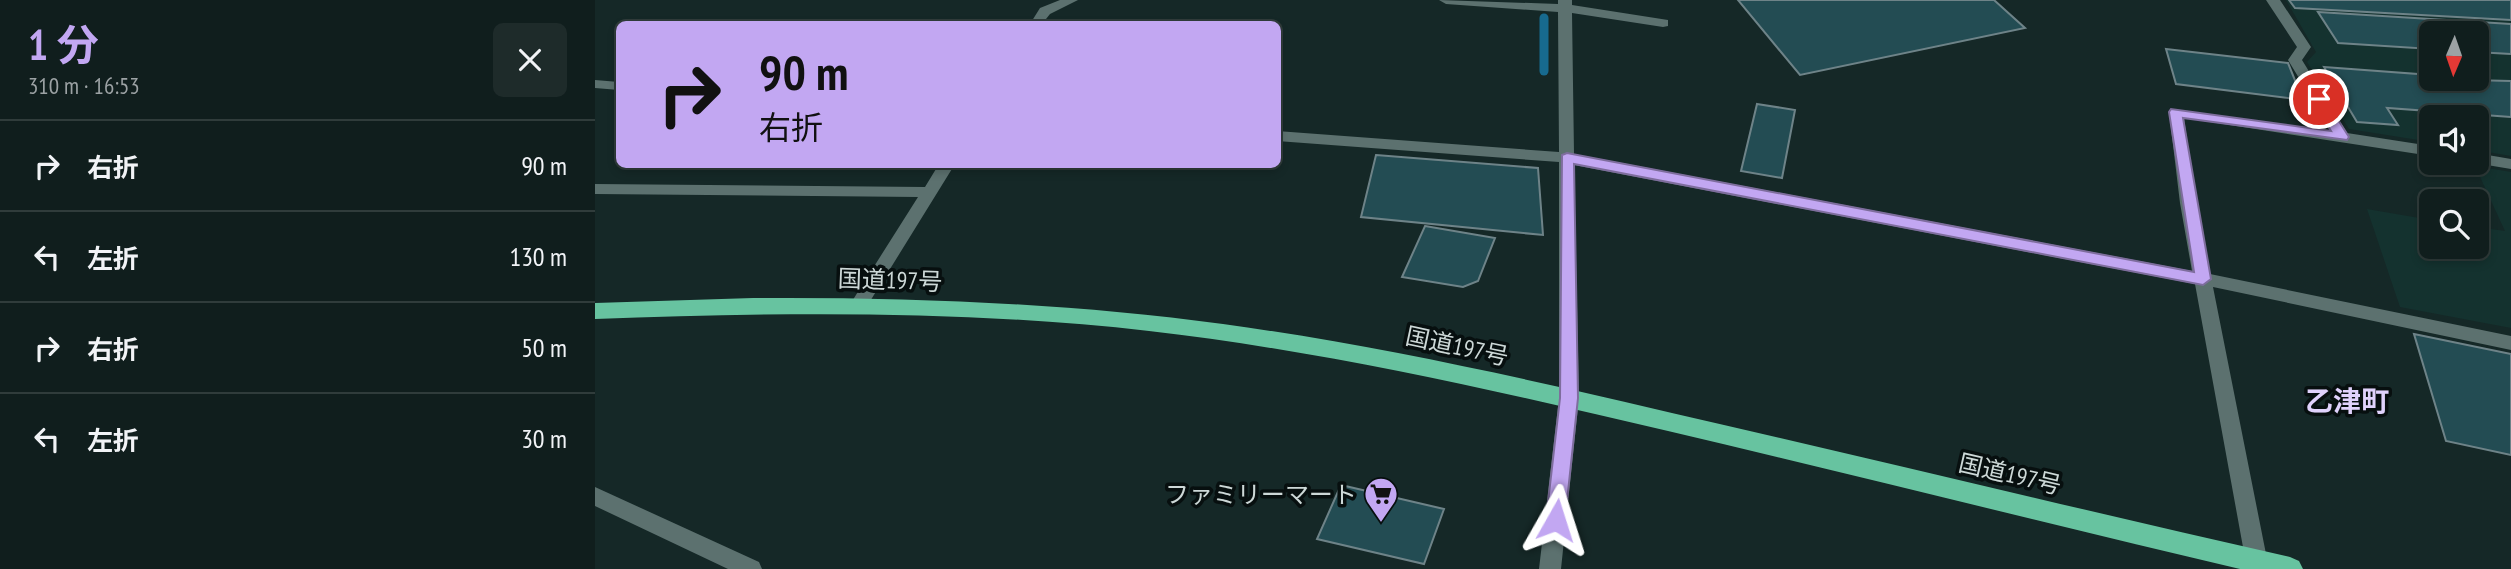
<!DOCTYPE html>
<html lang="ja">
<meta charset="utf-8">
<style>
:root{--surface:#101e1d;--page:#1e2b2a;--text:#f1f3f6;--muted:#9ca2a4;--line:#303c3b;--accent:#c2a7f2}
body{margin:0;font-family:"PT Sans Narrow","Noto Sans JP",sans-serif;background:var(--page);color:var(--text);height:100vh;display:flex;flex-direction:column;font-size:26px;white-space:nowrap}
*{box-sizing:border-box;margin:0}
p{font-size:23px;color:var(--muted)}
.icon{flex:none;width:38px;height:38px;fill:none;stroke:currentColor;stroke-width:2;stroke-linecap:round;stroke-linejoin:round}
.map{position:relative;flex:1;overflow:hidden}
.panel{display:flex;flex-direction:column;background:var(--surface);width:595px}
.panel>*{flex:none}
.hud{position:absolute;left:21px;top:21px;width:665px;height:147px;border-radius:10px;box-shadow:0 4px 10px #0003,0 0 0 2px var(--line);background:#c2a7f2;color:#111;overflow:hidden}
.needle{width:46px;rotate:182deg}
.controls{position:absolute;left:1824px;top:21px;display:grid;gap:14px}
.controls a{display:grid;place-items:center;width:70px;height:70px;border-radius:10px;background:var(--surface);box-shadow:0 4px 10px #0003,0 0 0 2px var(--line);font-size:35px}
.pin{position:absolute;display:grid;place-items:center;width:60px;height:60px;color:#fff;margin:-30px;border:4px solid #fff;border-radius:50%;box-shadow:0 2px 7px #0007}
.me{position:absolute;width:77px;margin:-38px;rotate:6deg;stroke-linejoin:round;filter:drop-shadow(0 0 5px #0008)}
.turn{display:flex;align-items:center;gap:24px;height:147px;padding:0 28px;font-size:32px}
.turn .icon{width:91px;height:91px;stroke-width:2.5}
.turn b{display:block;font-size:49px;line-height:60px}
.round{display:grid;place-items:center;flex:none;width:74px;height:74px;border-radius:10px;background:var(--page)}
.headline{display:flex;align-items:center;justify-content:space-between;height:119px;padding:0 28px}
h1{font-size:42px;font-weight:700;line-height:52px;color:var(--accent)}
ul{padding:0;list-style:none}
li{display:flex;align-items:center;gap:21px;height:91px;padding:0 28px;border-top:2px solid var(--line)}
li div{flex:1}
li b{display:block;font-size:26px}
li em{font-style:normal}
main{display:flex;flex:1;min-height:0}
.map>svg:first-child{display:block}
.built{fill:#14322f;fill-rule:evenodd}
.lines{fill:none;stroke-linecap:round;stroke-linejoin:round}
.stream{stroke:#176a8f;stroke-width:9}
.building{fill:#234c53;stroke:#6e8388;stroke-width:2}
.minor{fill:#5c716f;fill-rule:evenodd}
.highway{fill:#67c3a0;fill-rule:evenodd}
.route{fill:#c2a7f2;stroke:#7e6d9d;stroke-width:2}
.labels{text-anchor:middle;dominant-baseline:central;stroke-width:7;stroke-linejoin:round;paint-order:stroke}
.street-label{font-size:24px;fill:#cdd8d7;stroke:#070f0f}
.poi-label{font-size:24px;fill:#cdd8d7;stroke:#070f0f;text-anchor:end}
.quarter-label{font-size:28px;font-weight:bold;fill:#e0d2fc;stroke:#070f0f}
</style>
<main>
<section class="panel">
<div class="headline"><div><h1>1 分</h1><p>310 m · 16:53</p></div><a class="round"><svg class="icon" aria-label="close" viewBox="0 0 24 24"><path d="M6 6l12 12M18 6L6 18"/></svg></a></div>
<ul>
<li><svg class="icon" aria-label="right" viewBox="0 0 24 24"><path d="M7 20v-9h11M14 6l5 5-5 5"/></svg><div><b>右折</b></div><em>90 m</em></li>
<li><svg class="icon" aria-label="left" viewBox="0 0 24 24"><path d="M17 20v-9H6M10 6l-5 5 5 5"/></svg><div><b>左折</b></div><em>130 m</em></li>
<li><svg class="icon" aria-label="right" viewBox="0 0 24 24"><path d="M7 20v-9h11M14 6l5 5-5 5"/></svg><div><b>右折</b></div><em>50 m</em></li>
<li><svg class="icon" aria-label="left" viewBox="0 0 24 24"><path d="M17 20v-9H6M10 6l-5 5 5 5"/></svg><div><b>左折</b></div><em>30 m</em></li>
</ul>
</section>
<div class="map">
<svg width="1916" height="569" viewBox="0 0 1916 569">
<rect width="100%" height="100%" fill="#152827"/>
<path class="built" d="M1691,0H1916V156L1881,150V117H1836V142L1754,129L1712,62L1721,52ZM1836,33H1881V79H1836Z
M1880,166L1916,172V328L1805,307L1772,209L1836,220V247H1881V227L1910,231Z"/>
<g class="lines">
<path class="stream" d="M949,18V71"/>
</g>
<path class="building" d="M1143,0H1399L1430,28L1205,75Z
M1694,0H1916V20L1700,8Z
M1723,12L1916,24V54L1881,52V33H1836V49L1743,43Z
M1571,49L1693,63L1708,100L1581,84Z
M1729,67L1836,75V79L1916,81V117L1792,108L1803,125L1762,122Z
M1162,104L1200,110L1187,178L1146,171Z
M781,155L943,168L948,235L766,217Z
M830,226L900,238L883,281L868,287L807,277Z
M1819,334L1916,354V455L1851,441Z
M746,485L849,509L829,564L722,539Z"/>
<g class="lines">
<path class="minor" d="M465,0H483L455,14L447,24H435L445,8Z
M844,0L963,4V0H977V5L1073,20V26L1068,27L977,13L979,154L1597,271L1585,203L1574,112L1576,109L1736,131L1693,60L1702,47L1671,0H1685L1716,47L1707,60L1752,133L1836,146V156L1589,118L1601,203L1615,274L1916,336V350L1618,287L1674,569H1652L1600,284L979,165L984,398L966,569H944L964,398V162L682,141V131L964,152L963,12L851,4Z
M0,80L24,82V90L0,88Z
M1881,153L1916,159V169L1880,163Z
M344,164H360L269,311H257L254,306L323,197L0,194V184L330,187Z
M0,487L164,562L167,569H133L0,506Z"/>
<path class="highway" d="M158,298C315,297 472,303 628,324C796,347 963,386 1129,425C1318,469 1506,514 1695,557L1704,561L1708,569H1645C1454,524 1264,476 1073,431C902,391 729,351 554,331C370,310 185,312 0,319V303Z"/>
</g>
<path class="route" d="M1724,95L1728,96L1754,137L1752,140L1588,118L1616,279L1608,285L979,164L983,398L970,520L967,526L961,529L954,526L951,520L965,398L967,155L972,153L1599,272L1574,112L1576,109L1736,131L1717,99Z"/>
<defs>
<symbol id="supermarket-pin" viewBox="-11 -11 22 30"><path d="M0 17L-7.5 6A9.5 9.5 0 1 1 7.5 6Z" fill="#c2a7f2" stroke="#070f0f"/><path d="M-6-5.5h2.5l.6 2H6L4.5 2H-2.5L-4.4-4H-6ZM-1.5 3.2a1.3 1.3 0 1 0 .1 0ZM3 3.2a1.3 1.3 0 1 0 .1 0Z" fill="#111"/></symbol>
</defs>
<g fill-rule="evenodd">
<use href="#supermarket-pin" x="767" y="475" width="38" height="52"/>
</g>
<g class="labels">
<g class="street-label">
<text transform="translate(295 280) rotate(2)">国道197号</text>
<text transform="translate(862 346) rotate(12)">国道197号</text>
<text transform="translate(1415 474) rotate(13)">国道197号</text>
</g>
<g class="poi-label">
<text x="762" y="494">ファミリーマート</text>
</g>
<g class="quarter-label">
<text x="1752" y="400">乙津町</text>
</g>
</g>
</svg>
<div class="controls">
<a><svg class="needle" viewBox="-14 -14 28 28"><path d="M0-13l5 13h-10z" fill="#e53935"/><path d="M0 13l5-13h-10z" fill="#9ca2a4"/></svg></a>
<a><svg class="icon" aria-label="sound" viewBox="0 0 24 24"><path d="M4 9h4l5-4v14l-5-4H4zM17 9q2 3 0 6"/></svg></a>
<a><svg class="icon" aria-label="search" viewBox="0 0 24 24"><circle cx="10" cy="10" r="6"/><path d="M15 15l6 6"/></svg></a>
</div>
<div class="pin" style="left:1724px;top:99px;background:#d93025"><svg class="icon" aria-label="arrive" viewBox="0 0 24 24"><path d="M6 21V4h12l-3 4 3 4H6"/></svg></div>
<svg class="me" style="left:961px;top:520px" viewBox="-20 -20 40 40"><path d="M0-17L14 15 0 8-14 15z" fill="#c2a7f2" stroke="#fff" stroke-width="4"/></svg>
<div class="hud">
<div class="turn"><svg class="icon" aria-label="right" viewBox="0 0 24 24"><path d="M7 20v-9h11M14 6l5 5-5 5"/></svg><div><b>90 m</b>右折</div></div>
</div>
</div>
</main>
